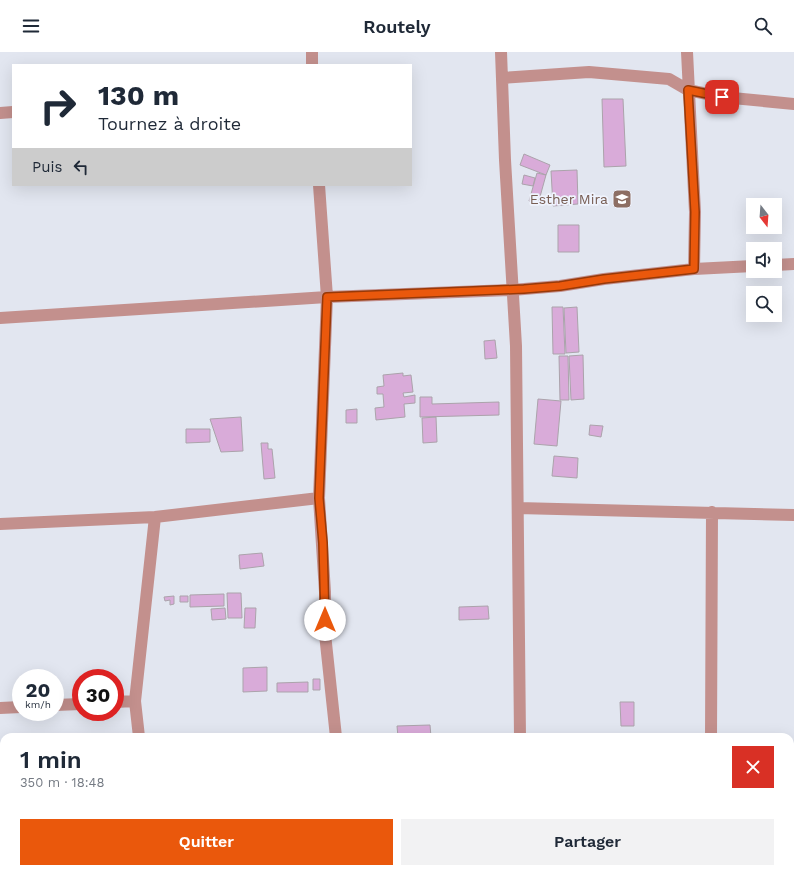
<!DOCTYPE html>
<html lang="fr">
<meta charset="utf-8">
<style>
:root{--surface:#fff;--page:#f2f2f3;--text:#1f2937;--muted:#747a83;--accent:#ea580c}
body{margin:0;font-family:"Work Sans",sans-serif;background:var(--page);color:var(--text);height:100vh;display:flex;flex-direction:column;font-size:15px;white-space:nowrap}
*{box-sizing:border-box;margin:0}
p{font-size:13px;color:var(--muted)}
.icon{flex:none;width:22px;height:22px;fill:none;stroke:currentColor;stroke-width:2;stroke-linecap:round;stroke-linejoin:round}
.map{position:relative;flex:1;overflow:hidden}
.sheet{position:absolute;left:0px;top:681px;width:794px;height:140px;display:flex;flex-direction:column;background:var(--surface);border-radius:12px 12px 0 0;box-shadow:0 4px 16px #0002}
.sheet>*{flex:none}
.banner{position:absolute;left:12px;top:12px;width:400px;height:122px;border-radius:0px;box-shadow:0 4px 16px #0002;background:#fff;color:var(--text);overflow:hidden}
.needle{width:26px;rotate:163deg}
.controls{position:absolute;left:746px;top:146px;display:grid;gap:8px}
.controls a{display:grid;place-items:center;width:36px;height:36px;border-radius:0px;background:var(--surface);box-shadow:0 4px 16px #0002;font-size:20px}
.speed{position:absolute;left:12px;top:617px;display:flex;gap:8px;font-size:20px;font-weight:700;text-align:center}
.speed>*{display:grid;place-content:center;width:52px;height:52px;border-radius:50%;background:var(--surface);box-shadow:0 4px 16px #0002;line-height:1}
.speed small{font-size:10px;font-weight:400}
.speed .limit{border:6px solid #d22;background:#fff;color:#111}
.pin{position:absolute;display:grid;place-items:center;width:34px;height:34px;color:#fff;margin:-17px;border-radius:8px;box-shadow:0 2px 6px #0006}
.me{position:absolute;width:44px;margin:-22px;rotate:0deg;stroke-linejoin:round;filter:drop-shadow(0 0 3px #0008)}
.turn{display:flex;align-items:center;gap:14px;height:84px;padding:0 20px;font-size:18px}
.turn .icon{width:52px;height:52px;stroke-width:2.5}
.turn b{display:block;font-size:28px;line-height:34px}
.then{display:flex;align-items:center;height:38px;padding:0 20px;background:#0003;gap:8px;font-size:15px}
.round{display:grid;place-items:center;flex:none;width:42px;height:42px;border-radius:0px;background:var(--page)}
.headline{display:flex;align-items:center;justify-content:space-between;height:68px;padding:0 20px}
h1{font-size:24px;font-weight:600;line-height:30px}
.primary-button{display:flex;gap:8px;margin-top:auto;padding:8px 20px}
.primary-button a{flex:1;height:46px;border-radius:0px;background:var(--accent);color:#fff;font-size:16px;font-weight:600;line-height:46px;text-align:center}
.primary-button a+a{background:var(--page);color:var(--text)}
header{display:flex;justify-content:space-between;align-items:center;height:52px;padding:0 20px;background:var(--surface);font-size:18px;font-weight:600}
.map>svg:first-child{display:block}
.building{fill:#d9abd9;stroke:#aba3ab}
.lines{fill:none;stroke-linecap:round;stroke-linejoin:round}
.minor{stroke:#c3908d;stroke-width:12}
.route-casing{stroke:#983908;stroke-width:10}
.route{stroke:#ea580c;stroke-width:7}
.labels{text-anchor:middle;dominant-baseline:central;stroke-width:3.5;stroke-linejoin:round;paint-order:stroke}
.education-label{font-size:14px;fill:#785e54;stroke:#eff3fd;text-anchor:end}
</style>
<header><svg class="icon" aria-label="menu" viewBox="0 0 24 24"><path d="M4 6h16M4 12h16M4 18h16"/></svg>Routely<svg class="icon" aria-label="search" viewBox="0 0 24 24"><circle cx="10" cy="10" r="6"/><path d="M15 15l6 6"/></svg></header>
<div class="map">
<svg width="794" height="821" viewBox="0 0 794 821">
<rect width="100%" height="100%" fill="#e2e6f0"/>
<path class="building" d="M602,47H623L626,114L604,115Z
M524,102L550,113L546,123L520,113Z
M577,118L578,152L553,154L551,119Z
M537,121L546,123L538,152L529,149Z
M524,123L535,126L533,134L522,132Z
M558,173H579V200H558Z
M552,255H563L565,302H553Z
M577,255L579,300L566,301L564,256Z
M495,288L497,306L485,307L484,289Z
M583,303L584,347L571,348L569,304Z
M559,304H568L569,348H560Z
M403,321V324L411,323L413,340L403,341L404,345L415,343V351L404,352L405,365L376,368L375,356L384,355L383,342H377V335L384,334L383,323Z
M420,345H432V352L499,350V363L420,365Z
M538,347L561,349L557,394L534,392Z
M357,357V371H346V358Z
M241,365L243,399L221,400L210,367Z
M436,365L437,390L423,391L422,366Z
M590,373L603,374L601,385L589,383Z
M186,377H210V390L186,391Z
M261,391H268V397H272L275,426L264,427Z
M554,404L578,406L577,426L552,424Z
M262,501L264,514L240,517L239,503Z
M227,541H241L242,566H228Z
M224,542V554L190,555V543Z
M174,544V552L170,553V548L165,549L164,545Z
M180,544H188V550H180Z
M488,554L489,567L459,568V555Z
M225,556L226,567L212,568L211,557Z
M245,556H256L255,576H244Z
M267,615V639L243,640V616Z
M313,627H320V638H313Z
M308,630V640H277V631Z
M620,650H634V674H621Z
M430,673L431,685H398L397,674Z
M790,812L794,813V821H780V817H790Z
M599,817H612L613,821H599Z
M616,817H639V821H617Z
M753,817H777V821H754Z"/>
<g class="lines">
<path class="minor" d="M312,0V13
M501,0L505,108L516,294L520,685
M687,0L695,160L694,217
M502,26L589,20L669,27L688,38L722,45L794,52
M0,61L13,60
M319,133L327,245L319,446L325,540V582L336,685
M775,213L794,212
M0,266L327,245L512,238L560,234L604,227L694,217L753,214
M518,456L794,463
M0,472L155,465L319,446
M115,650L135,649
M55,653L81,652
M0,656L21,655
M139,685L135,649L155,465
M711,685L712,460
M154,817L155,821
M528,817L529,821
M257,821L270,817"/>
</g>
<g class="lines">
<defs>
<path id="route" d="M325,568L323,491L319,446L327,245L524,237L560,234L604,227L694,217L695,160L688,38L722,45"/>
</defs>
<use href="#route" class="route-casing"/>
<use href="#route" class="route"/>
</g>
<defs>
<symbol id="school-square" viewBox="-11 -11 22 22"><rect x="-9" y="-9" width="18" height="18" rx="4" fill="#8d6e63" stroke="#eff3fd"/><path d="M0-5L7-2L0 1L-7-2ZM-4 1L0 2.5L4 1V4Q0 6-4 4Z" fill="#fff"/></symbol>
</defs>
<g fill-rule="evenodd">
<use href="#school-square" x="611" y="136" width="22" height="22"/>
</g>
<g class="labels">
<g class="education-label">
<text x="608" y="147">Esther Mira</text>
</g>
</g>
</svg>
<div class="controls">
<a><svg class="needle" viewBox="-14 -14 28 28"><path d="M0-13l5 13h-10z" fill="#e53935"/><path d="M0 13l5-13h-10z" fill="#747a83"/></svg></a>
<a><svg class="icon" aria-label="sound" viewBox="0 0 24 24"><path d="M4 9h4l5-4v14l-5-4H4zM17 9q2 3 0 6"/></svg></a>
<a><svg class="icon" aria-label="search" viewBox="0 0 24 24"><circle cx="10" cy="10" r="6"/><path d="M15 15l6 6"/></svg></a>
</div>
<div class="speed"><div>20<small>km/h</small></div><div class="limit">30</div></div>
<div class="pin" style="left:722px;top:45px;background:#d93025"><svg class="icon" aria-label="arrive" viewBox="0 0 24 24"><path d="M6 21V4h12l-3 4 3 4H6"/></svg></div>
<svg class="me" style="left:325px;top:568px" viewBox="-20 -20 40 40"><circle r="19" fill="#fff"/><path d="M0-13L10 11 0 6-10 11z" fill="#ea580c"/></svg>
<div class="banner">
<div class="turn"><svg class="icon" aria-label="right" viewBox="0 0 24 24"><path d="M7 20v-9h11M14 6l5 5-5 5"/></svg><div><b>130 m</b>Tournez à droite</div></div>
<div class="then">Puis<svg class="icon" aria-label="left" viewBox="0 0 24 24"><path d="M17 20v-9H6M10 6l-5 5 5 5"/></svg></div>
</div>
<section class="sheet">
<div class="headline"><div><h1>1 min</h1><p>350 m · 18:48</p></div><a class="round" style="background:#d93025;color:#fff"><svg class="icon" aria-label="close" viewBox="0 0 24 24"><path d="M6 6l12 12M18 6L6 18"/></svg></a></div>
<div class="primary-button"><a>Quitter</a><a>Partager</a></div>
</section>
</div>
